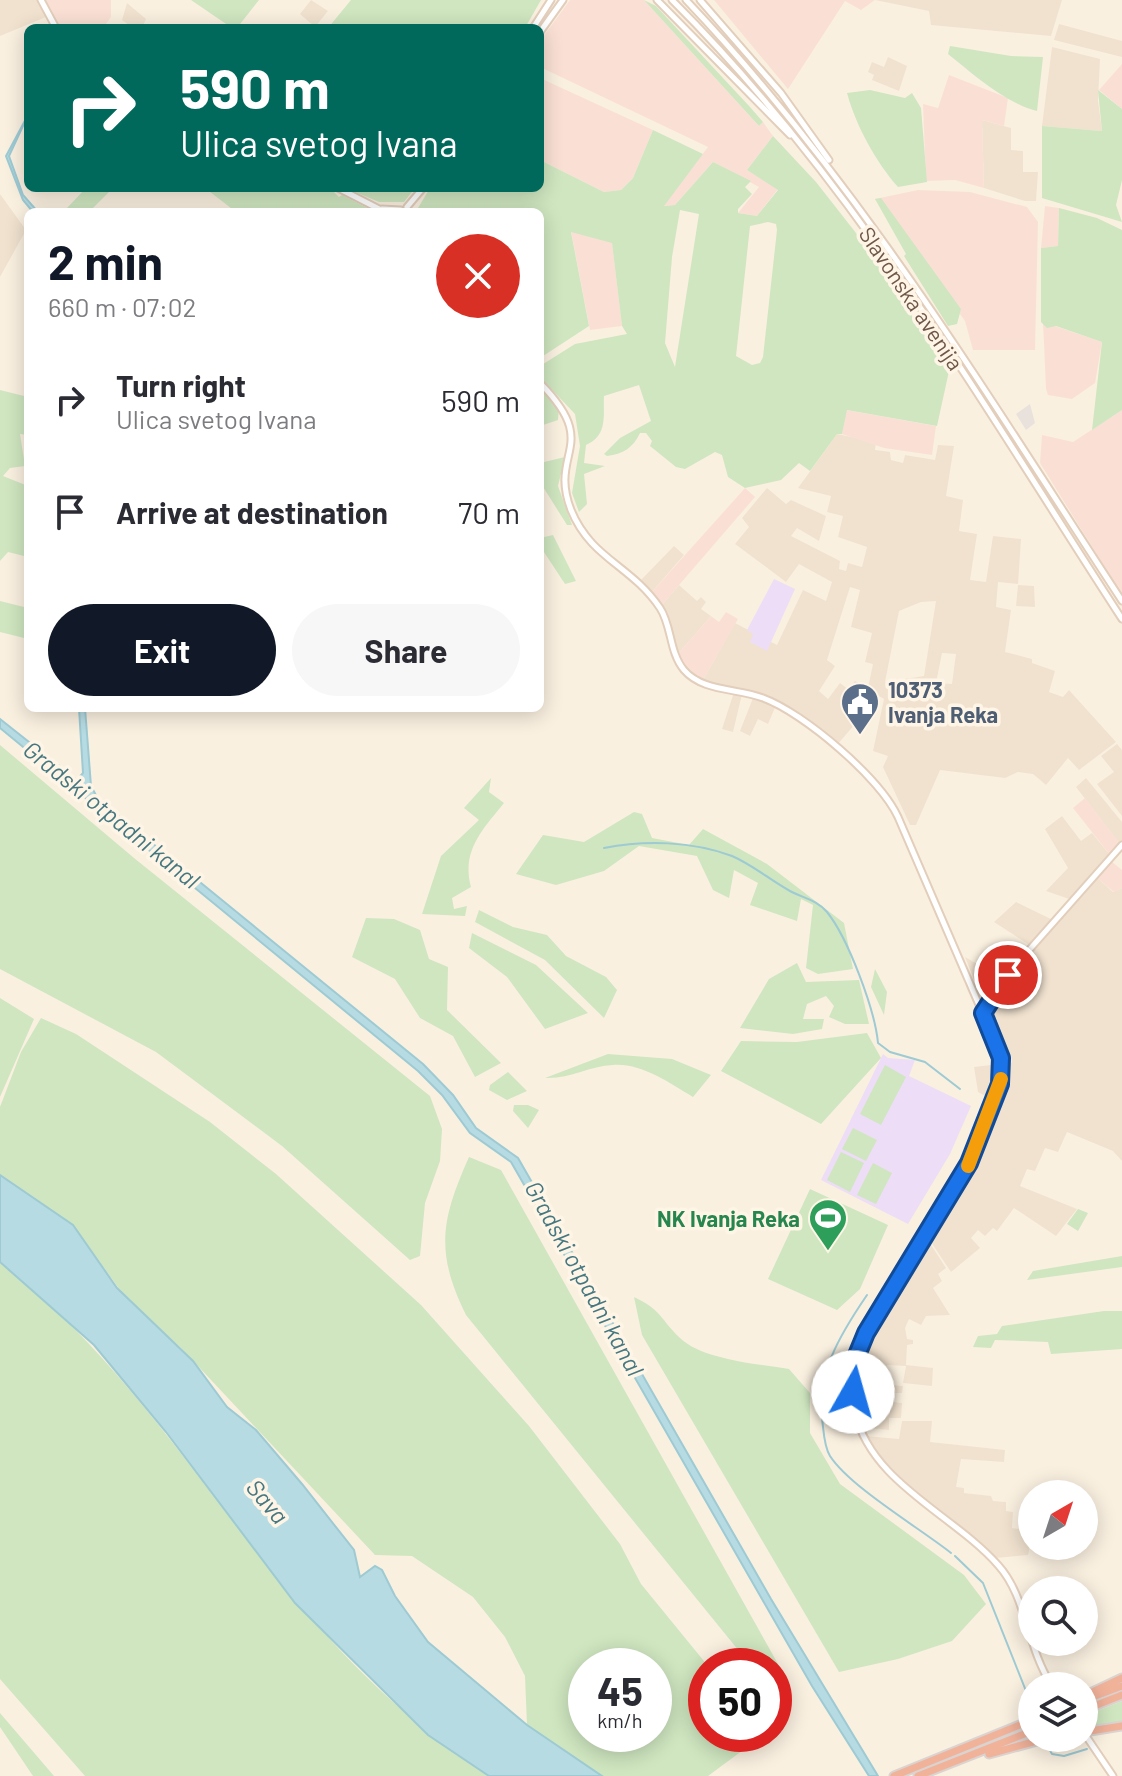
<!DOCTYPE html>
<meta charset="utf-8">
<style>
:root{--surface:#fff;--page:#f7f7f7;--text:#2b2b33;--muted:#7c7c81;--accent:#111827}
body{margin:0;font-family:Barlow,sans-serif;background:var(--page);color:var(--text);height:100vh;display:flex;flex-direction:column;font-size:30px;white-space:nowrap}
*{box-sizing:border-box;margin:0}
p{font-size:26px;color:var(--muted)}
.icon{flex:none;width:44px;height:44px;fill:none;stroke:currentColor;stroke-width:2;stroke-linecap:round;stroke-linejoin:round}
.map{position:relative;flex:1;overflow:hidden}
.side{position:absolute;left:24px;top:208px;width:520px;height:504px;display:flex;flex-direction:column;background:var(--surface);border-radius:12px;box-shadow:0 4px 20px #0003}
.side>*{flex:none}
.hud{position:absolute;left:24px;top:24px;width:520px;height:168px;border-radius:12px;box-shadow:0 4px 20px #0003;background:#00695c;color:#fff;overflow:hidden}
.needle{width:52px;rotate:39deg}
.controls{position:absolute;left:1018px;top:1480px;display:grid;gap:16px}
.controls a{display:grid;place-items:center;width:80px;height:80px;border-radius:50%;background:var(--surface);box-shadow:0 4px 20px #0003;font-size:40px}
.speed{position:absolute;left:568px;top:1648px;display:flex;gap:16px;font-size:40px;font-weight:700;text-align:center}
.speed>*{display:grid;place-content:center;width:104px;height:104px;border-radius:50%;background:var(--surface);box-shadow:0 4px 20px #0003;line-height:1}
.speed small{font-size:20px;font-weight:400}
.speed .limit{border:12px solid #d22;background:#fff;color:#111}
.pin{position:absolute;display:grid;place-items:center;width:68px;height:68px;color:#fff;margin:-34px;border:4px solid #fff;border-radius:50%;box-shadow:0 2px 8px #0007}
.me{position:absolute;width:88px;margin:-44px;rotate:7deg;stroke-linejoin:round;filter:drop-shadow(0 0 6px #0008)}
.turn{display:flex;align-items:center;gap:28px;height:168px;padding:0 24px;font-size:36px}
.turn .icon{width:104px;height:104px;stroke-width:2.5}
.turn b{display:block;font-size:56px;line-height:68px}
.round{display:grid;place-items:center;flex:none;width:84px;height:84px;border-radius:42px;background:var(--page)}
.headline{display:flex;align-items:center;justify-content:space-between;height:136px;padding:0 24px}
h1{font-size:48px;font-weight:700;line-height:60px;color:var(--accent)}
.cta{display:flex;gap:16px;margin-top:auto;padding:16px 24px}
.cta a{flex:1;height:92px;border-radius:48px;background:var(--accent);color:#fff;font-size:32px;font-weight:700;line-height:92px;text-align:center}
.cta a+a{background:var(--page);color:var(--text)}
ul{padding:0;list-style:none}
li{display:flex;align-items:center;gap:24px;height:112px;padding:0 24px}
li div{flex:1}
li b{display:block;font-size:30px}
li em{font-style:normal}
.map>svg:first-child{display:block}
.residential{fill:#f1e2cf;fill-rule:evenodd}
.commercial{fill:#fae0d4}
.industrial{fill:#e9e2dc}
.education{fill:#edddf6}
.green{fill:#cfe6c0;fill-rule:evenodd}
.water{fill:#b7dbe2;stroke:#9dcad3;stroke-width:2}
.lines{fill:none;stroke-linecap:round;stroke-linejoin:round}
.stream{stroke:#9dcad3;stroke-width:2}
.secondary-casing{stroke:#e2cebb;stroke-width:9}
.highway-casing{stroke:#dad3d0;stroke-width:11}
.secondary{stroke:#fff;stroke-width:5}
.highway{stroke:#f1b29a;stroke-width:7}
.route-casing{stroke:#114b97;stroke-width:20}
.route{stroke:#1a73e8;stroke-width:14}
.slow{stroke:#f59e0b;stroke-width:14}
.labels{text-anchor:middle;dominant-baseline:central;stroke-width:7;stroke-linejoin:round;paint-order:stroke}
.street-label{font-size:22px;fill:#6f5749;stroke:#fef5e6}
.service-label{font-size:22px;font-weight:bold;fill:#4e5e75;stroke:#fef5e6;text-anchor:start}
.leisure-label{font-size:22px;font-weight:bold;fill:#27864d;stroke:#fef5e6;text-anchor:end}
.water-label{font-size:24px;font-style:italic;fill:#457781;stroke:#fef5e6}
</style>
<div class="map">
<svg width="1122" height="1776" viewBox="0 0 1122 1776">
<rect width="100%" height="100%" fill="#faf0e0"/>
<path class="residential" d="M0,0H38L46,17L0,36Z
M311,0L328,11L315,27L300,14Z
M875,0H1062L1051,36L931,25L929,11Z
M127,3L146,19L142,28H133L122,20Z
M1059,24L1122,41V57L1054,40Z
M1052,47L1100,59L1098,101L1102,131L1042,126Z
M888,57L907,66L899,91L872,80L874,75L868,72L872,62L884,67Z
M982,120L1011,128V150L1023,151V172H1038L1036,201H1025L984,188Z
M0,194L26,230L0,277Z
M837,434L876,442L875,450L890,452L891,460L903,463L905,455L935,460L938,445L954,446L946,496L963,500L959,531L977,534L970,580L986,582L993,536L1021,539L1018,584L998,582L996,607L1011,610L1005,652L1032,659V663L1055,671L1049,692L1063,697L1069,690L1116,742L1079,770L1068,758L1046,785L1033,774L1018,772L1005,778L940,770L916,825H910L883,767L888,756L873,751L884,699L879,696L837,745L777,703L768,724L758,719L750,736L740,731L755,693L743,690L733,732L722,729L735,689L703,680L735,623L777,645L803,590L826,601L832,582L799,564L786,582L735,544L749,527L742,518L767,488L786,504L791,500L826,516L819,541L797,528L791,536L840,561L839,569L846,571L848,563L862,567L867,547L838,537L843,516L827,512L831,496L798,488ZM850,587L860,590L851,627L872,633L865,662L873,664L868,688L855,681L849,690L840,683L828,699L819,691L835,666L827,660ZM936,601L924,676L885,682L899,611L921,602ZM942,653L956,654L952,684L939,683L937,678Z
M674,546L684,555L651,593L640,581Z
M679,585L697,601L701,597L706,602L701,609L711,616L678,654L661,606Z
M1018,585L1034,586L1035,607L1016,606Z
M1117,744L1122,750V816L1097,784L1114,772L1101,756Z
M1086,778L1122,822V847L1076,787Z
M1062,816L1081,841L1092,833L1110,855L1094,875L1113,892L1122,888V1161L1113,1151L1067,1132L1058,1152L1045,1148L1035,1171L1027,1169L1020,1186L1077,1209L1056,1236L1014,1208L997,1231L993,1228L985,1236L978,1230L971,1238L980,1248L951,1272L927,1236L968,1171L996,1102L978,1092L974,1067L1000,1064L1006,1069L1012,1062L1011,1055L1002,1054L990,1022L988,1009L993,997L982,985L977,987L965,957L977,964L983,962L1007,977L1034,948L994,922L1016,902L1057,922L1075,901L1046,891L1068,868L1045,829Z
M926,1237L946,1268L938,1274L942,1281L933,1288L950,1315L926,1316L921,1325L909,1319L905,1328L907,1339L913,1340V1344L907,1345L906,1365L933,1368L932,1386L903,1383L906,1366L887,1365V1385L903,1386L902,1393H894L893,1402L902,1403L901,1418H889V1430L862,1427L855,1401V1383H869L872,1365L857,1364L863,1345Z
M902,1421H932L930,1442L1005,1450L1004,1462L961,1459L956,1487L964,1488V1493L991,1496L993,1501L1006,1502V1511L1013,1512L1012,1528L1025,1530V1541L1031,1542L1028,1555L995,1558L886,1465L866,1436L899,1439Z"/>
<path class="commercial" d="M43,0H111V17L103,28H60Z
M570,0H644L759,126L763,122L773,136L747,170L778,189L757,216L738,213L759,187L713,162L675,205L663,206L708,147L540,67V41Z
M714,0H875L861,10L845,1L788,89Z
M1122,64V109L1099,90Z
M949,75L1008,98L1004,126L982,120L984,188L955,180L926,181L923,104L938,108Z
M540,78L653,130L633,178L621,190L604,192L540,160Z
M918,190L970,192L1027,207L1038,222L1035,350H973L965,321L875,199Z
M1045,206L1059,208L1058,246L1041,248Z
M571,231L612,242L622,326L590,330Z
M1043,322L1102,342L1095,383L1072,399L1048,395L1046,389Z
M846,410L936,426L932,455L884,448L842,434Z
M1122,410V595L1040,463L1042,435L1073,442Z
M745,488L755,497L661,606L651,593Z
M726,612L738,619L703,680L683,665L678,654L711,616L719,622Z
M1085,798L1120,844L1110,855L1073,808Z
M1111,861L1122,870V888L1114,892L1097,878Z"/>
<path class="industrial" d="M1030,404L1035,423L1026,430L1016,414Z"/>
<path class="education" d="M774,579L795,589L767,651L750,642L753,634L747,630Z
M883,1054L888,1058L915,1060L909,1076L971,1106L950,1154L908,1224L821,1180Z"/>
<path class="green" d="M191,0H259L237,28H232Z
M351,0H541L525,28H328Z
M644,0L656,6L750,107L763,122L759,126Z
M950,46L1011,56L1043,57L1037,111C1005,103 973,74 948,54Z
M870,90L905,98L912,93L921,108L927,182L898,187C876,162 856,126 847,93Z
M1098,90L1122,109V180L1116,205L1122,222L1042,198V126L1102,131Z
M653,130L703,154L664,206L675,205L713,162L751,181L745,187L752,194L738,209V213L757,216L778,190L747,170L773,136L816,182L856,233L949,371L937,426L847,410L842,434H837L810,471L799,463L781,480L745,488L728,477L722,455L715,452L685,469L676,467L650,446L652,441L646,433H640C633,448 623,454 607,456L604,454L620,438L651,421L639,385L604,396C603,417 608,435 586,445L584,463L605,466L584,474L587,504L579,512L572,493L580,446L575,414L540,377V366L575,344L627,334L622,326L612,243L571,232L589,326L540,358V212H419L418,208L430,188H540V160L604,192L621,190L633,178ZM680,210L699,214L675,367L665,343L672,257ZM768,222L776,224L777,230L763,357L760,363L752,365L736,356L750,226Z
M86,188H113L89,212L67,208Z
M205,188H330L339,197L342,195L375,212H236Z
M346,188H415L404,202H379Z
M881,198L961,309L957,324L948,326L904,256L906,254L875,199Z
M1059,208L1097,218L1122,230V410L1092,430L1102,342L1056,326L1047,328L1041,322V248L1058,246Z
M540,386L559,407L558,420L540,426Z
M0,390L28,397V435L20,434L25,466L10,468L3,476L28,486V557L8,552L0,561Z
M565,457L558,486L572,525H567L540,482V463Z
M553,535L576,581L565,584L540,546V538Z
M0,601L28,608V639L0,632Z
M0,745L134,858L430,1096L442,1129L440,1161L425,1203L420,1256L410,1260L282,1146L156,1052L0,969Z
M491,778L489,792L504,803C483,829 461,851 471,887L452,898L454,909L467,906L465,916L422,914L441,856L479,820L464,808Z
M634,812L642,814L652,838L689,845L703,829L767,864L844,923L853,969L818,974L806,968L813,905L801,899L797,921L750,905L758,883L734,870L729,898L713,890L697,856L639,846L604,871L556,885L516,874L543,835L584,842Z
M479,910L513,927L547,935L566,956L606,977L617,990L604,1018L545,960L475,922Z
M366,918L394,919L420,930L429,959L448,967L447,1010L501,1063L475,1077L453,1036L420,1018L395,979L352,957Z
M472,933L536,965L588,1013L545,1029L507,977L469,948Z
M797,963L806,982L859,980L869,1024H845L829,1017L834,1006L826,996L807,1004L803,1019H824L822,1029L793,1034L740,1028L769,979Z
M875,969L887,992L884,1015L871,987Z
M0,998L34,1019L0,1097Z
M41,1018L76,1034L210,1122L276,1174L421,1305L529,1426L620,1544L641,1584L708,1666L706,1734H756L758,1739L708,1776H602L527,1725L525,1676L505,1637L473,1597L412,1556L375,1555L182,1349L125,1297L73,1225L0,1175V1107L21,1052ZM586,1666H654V1734H586Z
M867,1033L881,1058L821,1124L721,1071L741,1041L797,1042Z
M608,1054L672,1059L711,1075L693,1097C669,1083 642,1063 613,1065C589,1066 570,1079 545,1078Z
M885,1065L906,1077L881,1125L860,1114Z
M508,1072L527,1091L507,1100L489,1090L490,1085Z
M514,1105H528L539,1110L528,1128L513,1111Z
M853,1128L877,1140L866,1161L842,1149Z
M841,1152L864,1163L850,1192L827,1180Z
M469,1157L501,1170L787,1680L774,1672V1666H763L739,1651L466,1315C435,1252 441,1220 469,1157Z
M873,1163L892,1173L876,1204L857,1195Z
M810,1189L888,1225L860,1289L837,1310L768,1279Z
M1078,1209L1088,1213L1078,1231L1067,1224Z
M1122,1256V1267L1027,1280L1033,1271Z
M0,1262C130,1363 212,1506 320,1628C371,1686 425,1733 489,1776H85L0,1679Z
M634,1297C662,1310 660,1319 680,1338C703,1360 759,1364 789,1369L810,1393V1433L840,1484L964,1575L986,1604L952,1641L898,1659L839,1672L642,1335Z
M1104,1311H1122V1349L1051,1354L1048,1342L995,1340L991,1348L973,1347L978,1336L997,1334L1002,1326Z
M1122,1701V1723L1084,1726V1716Z
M0,1713L54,1776H33L0,1727Z"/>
<path class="water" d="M28,115L9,156L23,195L38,212H33L23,200L6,156Z
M79,708H85L91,786L98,799L423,1064L453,1095L476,1128L518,1158L771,1599L878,1776H869L812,1686L511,1162L470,1133L442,1095L418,1071L0,728V719L77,780L83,773Z
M0,1175L73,1225L117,1288L193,1361L227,1407L256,1430L302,1484L354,1550L360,1577L375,1566L382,1570L395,1596L428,1642L527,1725L602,1776H489L428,1735L295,1603L166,1432L94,1345L0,1262Z"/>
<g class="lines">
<path class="stream" d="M604,848C645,840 692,841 732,856C753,865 770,880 790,891C803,898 817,900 827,912C848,938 875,1010 878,1043L890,1052L925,1062L960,1089
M867,1295C839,1336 815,1375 823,1427C824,1437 825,1448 830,1456C850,1487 921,1529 951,1553
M955,1556L983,1583L1032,1706
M1046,1743L1052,1754L1064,1756L1087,1749"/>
<defs>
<path id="secondary" d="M41,0L56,28
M657,0L790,135
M672,0C854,181 983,405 1122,619
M686,0C859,182 985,392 1122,601
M700,0L781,93L829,160
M533,28L551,0
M540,32L563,0
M338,188L385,212
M407,207L423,188
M382,209L401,210
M540,383C602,446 548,451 571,510C591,559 631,565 660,608C672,626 669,652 684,670C703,692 737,688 763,698C804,713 880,778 898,817L995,1042C1005,1069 999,1086 989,1112C981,1135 973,1158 961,1179C924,1242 837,1335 855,1412C871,1483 953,1514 998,1565C1027,1597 1026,1646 1052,1686
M983,1013L998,985L1122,845
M1084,1733L1113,1776"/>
<path id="highway" d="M1084,1696L1122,1678
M1087,1699L1122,1686
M1084,1710L1122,1695
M1084,1732L1122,1726
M989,1754L1048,1738
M894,1776L1032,1720
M918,1776L1032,1731"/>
</defs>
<use href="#secondary" class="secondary-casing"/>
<use href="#highway" class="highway-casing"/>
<use href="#secondary" class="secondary"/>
<use href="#highway" class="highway"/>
</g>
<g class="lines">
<defs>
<path id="route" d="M853,1392L857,1355L866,1333L969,1163L1000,1084L1001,1058L983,1013L1008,975"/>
</defs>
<use href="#route" class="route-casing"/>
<use href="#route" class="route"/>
<path class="slow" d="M968,1166L1001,1079"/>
</g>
<defs>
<symbol id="civic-pin" viewBox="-11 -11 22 30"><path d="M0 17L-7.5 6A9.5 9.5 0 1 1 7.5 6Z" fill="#5c6f8a" stroke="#fef5e6"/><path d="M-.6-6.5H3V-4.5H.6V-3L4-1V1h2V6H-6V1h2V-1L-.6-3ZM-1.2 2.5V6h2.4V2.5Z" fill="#fff"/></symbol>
<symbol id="stadium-pin" viewBox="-11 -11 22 30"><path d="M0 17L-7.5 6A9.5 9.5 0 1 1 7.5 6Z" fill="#2e9e5b" stroke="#fef5e6"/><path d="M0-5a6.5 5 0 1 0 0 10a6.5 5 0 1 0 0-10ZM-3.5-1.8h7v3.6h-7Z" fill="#fff"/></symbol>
</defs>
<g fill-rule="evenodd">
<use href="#civic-pin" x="838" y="680" width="44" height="60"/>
<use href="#stadium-pin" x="806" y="1196" width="44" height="60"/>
</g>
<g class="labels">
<g class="street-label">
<text transform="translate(912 298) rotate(56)">Slavonska avenija</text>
</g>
<g class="service-label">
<text x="888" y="689">10373<tspan x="888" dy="25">Ivanja Reka</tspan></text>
</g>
<g class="leisure-label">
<text x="800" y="1218">NK Ivanja Reka</text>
</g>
<g class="water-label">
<text transform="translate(112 814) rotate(39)">Gradski otpadni kanal</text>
<text transform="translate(585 1278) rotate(61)">Gradski otpadni kanal</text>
<text transform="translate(268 1501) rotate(50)">Sava</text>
</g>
</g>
</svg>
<div class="controls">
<a><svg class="needle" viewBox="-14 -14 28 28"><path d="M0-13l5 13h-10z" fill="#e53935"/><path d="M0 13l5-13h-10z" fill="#7c7c81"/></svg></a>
<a><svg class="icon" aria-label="search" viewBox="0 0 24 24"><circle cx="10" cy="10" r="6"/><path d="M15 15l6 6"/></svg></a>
<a><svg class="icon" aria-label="layers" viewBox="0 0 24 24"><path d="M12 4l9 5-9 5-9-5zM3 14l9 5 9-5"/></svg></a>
</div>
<div class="speed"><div>45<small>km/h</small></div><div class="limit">50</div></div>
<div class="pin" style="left:1008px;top:975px;background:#d93025"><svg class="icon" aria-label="arrive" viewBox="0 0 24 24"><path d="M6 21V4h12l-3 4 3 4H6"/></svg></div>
<svg class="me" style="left:853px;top:1392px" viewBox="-20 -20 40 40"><circle r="19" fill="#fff"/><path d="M0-13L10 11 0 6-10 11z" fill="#1a73e8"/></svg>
<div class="hud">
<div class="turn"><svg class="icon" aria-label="right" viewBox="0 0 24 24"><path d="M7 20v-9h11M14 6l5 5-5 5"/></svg><div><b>590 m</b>Ulica svetog Ivana</div></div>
</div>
<section class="side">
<div class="headline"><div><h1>2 min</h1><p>660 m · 07:02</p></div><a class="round" style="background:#d93025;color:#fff"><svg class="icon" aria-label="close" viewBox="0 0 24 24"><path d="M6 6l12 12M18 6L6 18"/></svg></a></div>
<ul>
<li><svg class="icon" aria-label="right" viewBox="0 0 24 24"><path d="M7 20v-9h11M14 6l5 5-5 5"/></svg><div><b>Turn right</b><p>Ulica svetog Ivana</p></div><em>590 m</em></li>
<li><svg class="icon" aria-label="arrive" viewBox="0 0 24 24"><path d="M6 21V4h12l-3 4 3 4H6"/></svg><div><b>Arrive at destination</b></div><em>70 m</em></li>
</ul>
<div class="cta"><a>Exit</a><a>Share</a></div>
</section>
</div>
